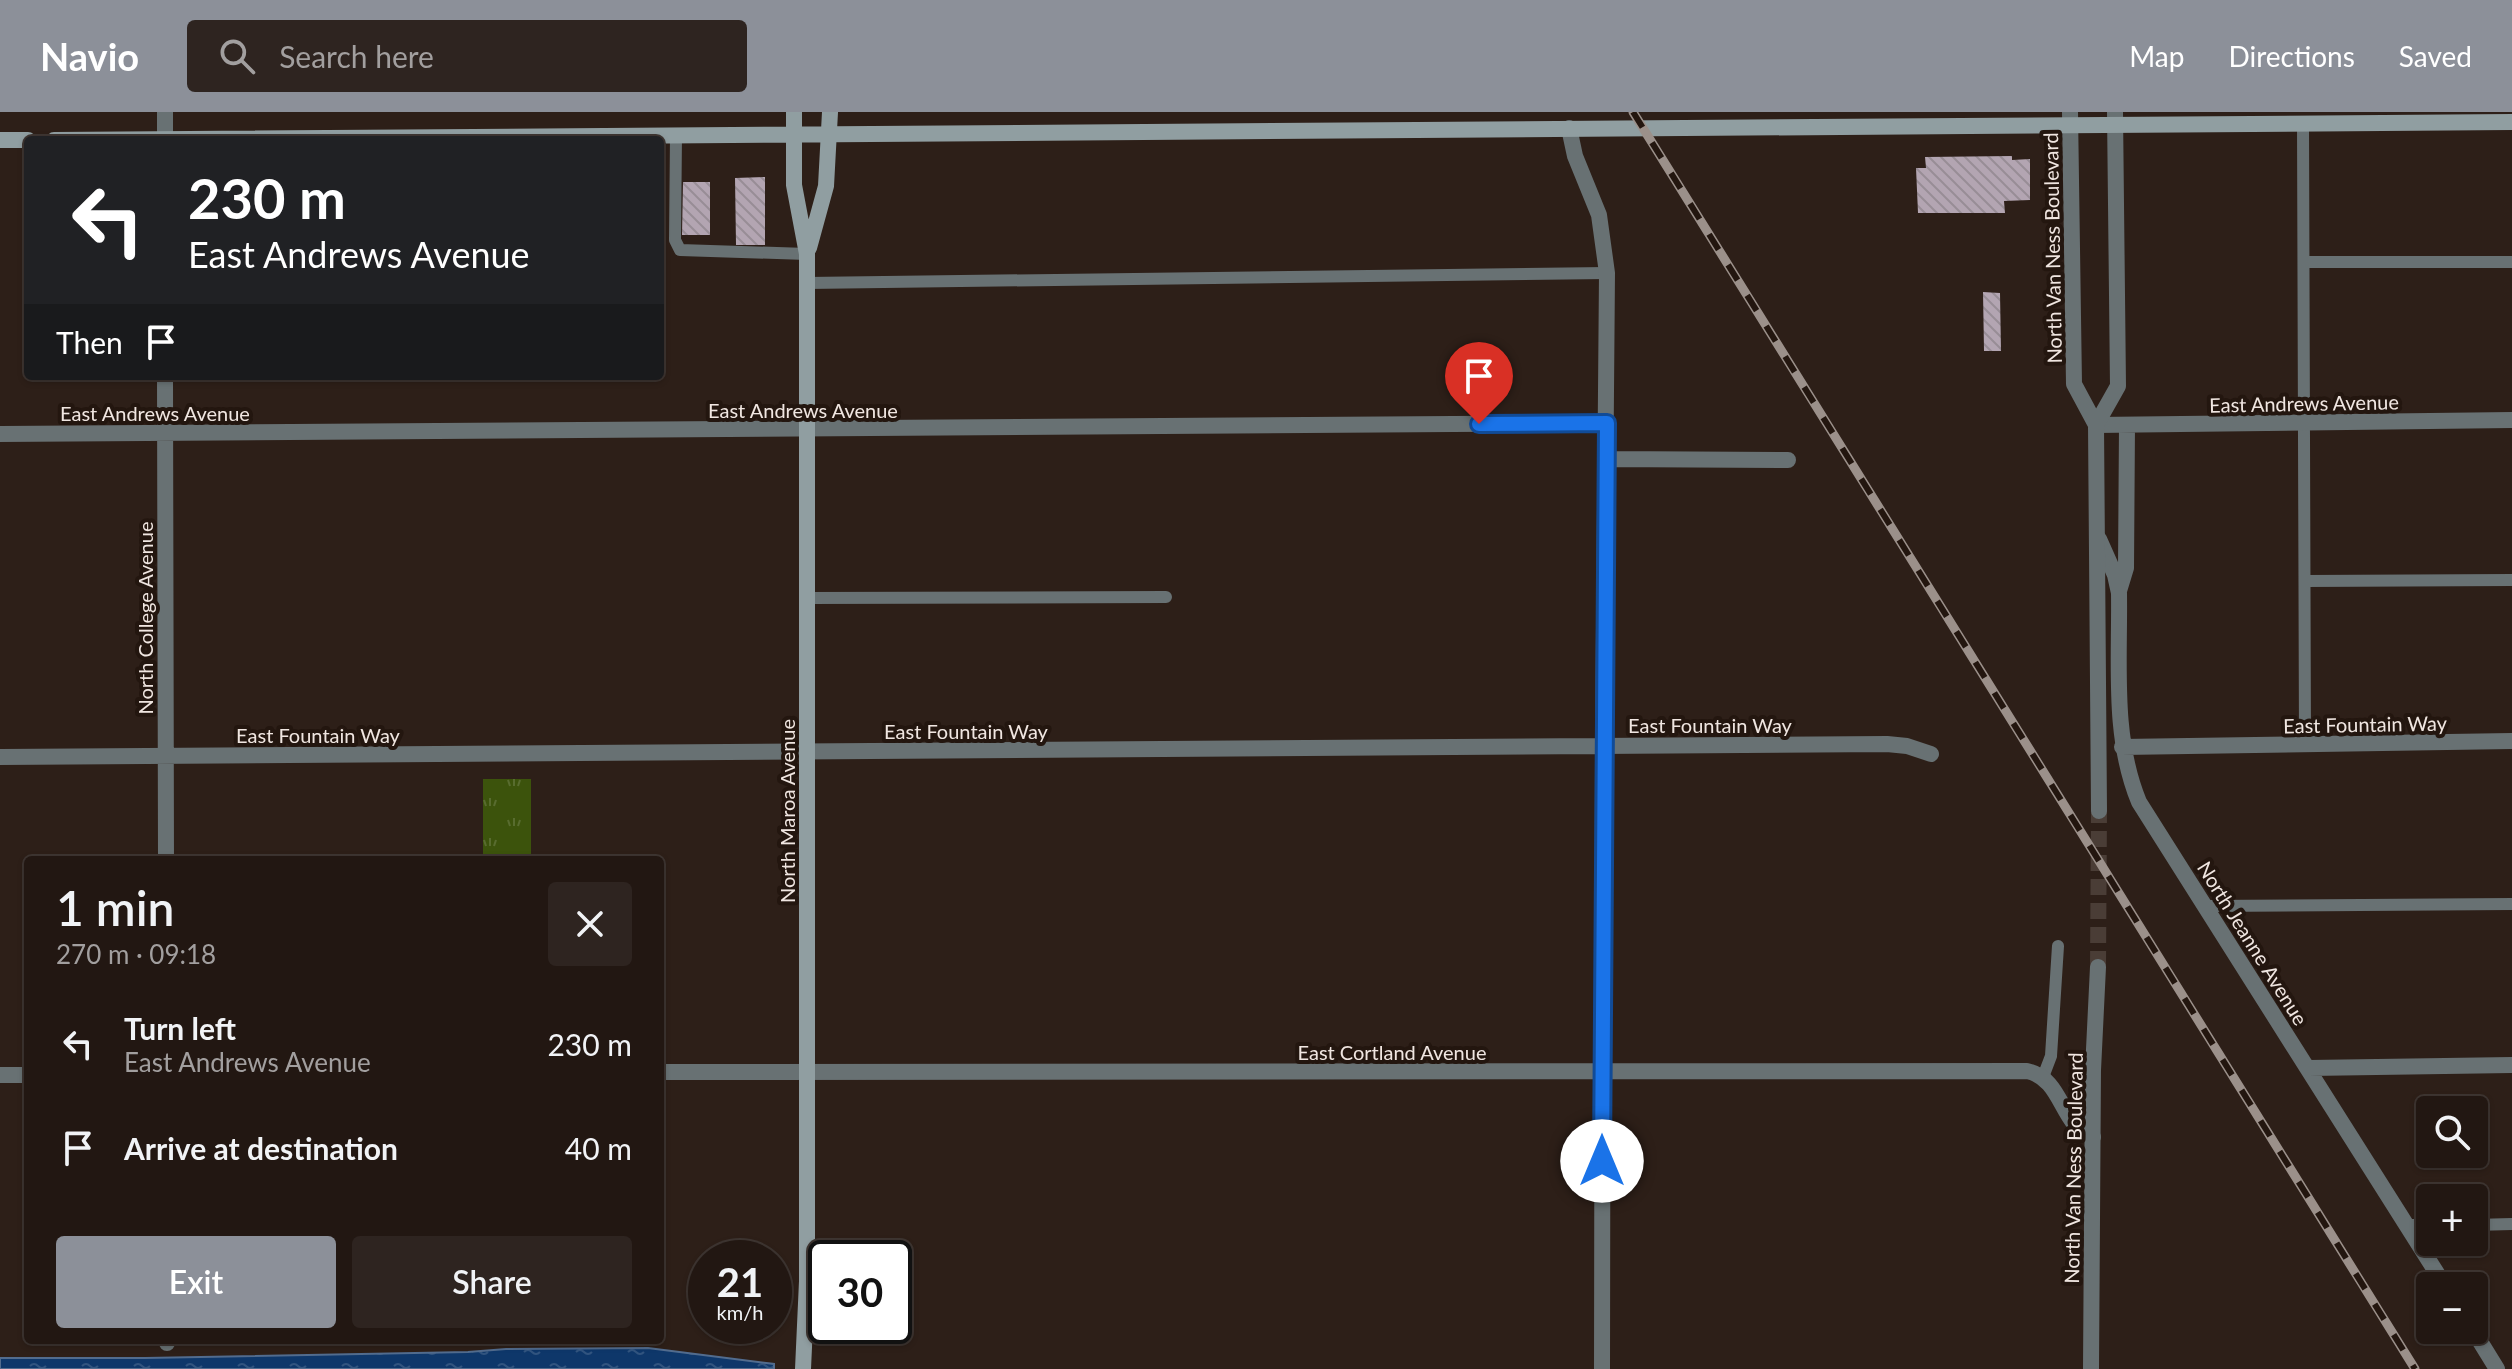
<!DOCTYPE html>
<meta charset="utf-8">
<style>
:root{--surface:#221712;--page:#2e2420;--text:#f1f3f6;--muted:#a29f9f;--line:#3f3632;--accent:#8c9099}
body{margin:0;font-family:Lato,sans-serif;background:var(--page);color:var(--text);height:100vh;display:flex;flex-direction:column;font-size:30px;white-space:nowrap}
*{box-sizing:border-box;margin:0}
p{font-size:26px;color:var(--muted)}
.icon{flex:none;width:44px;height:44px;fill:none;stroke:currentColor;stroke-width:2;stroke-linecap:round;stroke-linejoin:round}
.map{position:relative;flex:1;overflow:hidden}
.drawer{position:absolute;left:24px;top:744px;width:640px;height:488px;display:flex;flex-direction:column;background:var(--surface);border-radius:8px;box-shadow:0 2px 6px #0004,0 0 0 2px var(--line)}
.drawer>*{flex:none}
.hud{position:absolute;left:24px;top:24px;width:640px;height:244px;border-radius:8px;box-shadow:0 2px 6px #0004,0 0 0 2px var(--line);background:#202124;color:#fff;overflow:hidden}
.buttons{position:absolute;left:2416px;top:984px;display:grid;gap:16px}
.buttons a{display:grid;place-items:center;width:72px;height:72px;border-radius:8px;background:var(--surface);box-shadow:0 2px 6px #0004,0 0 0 2px var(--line);font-size:40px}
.speed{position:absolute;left:688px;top:1128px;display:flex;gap:16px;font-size:40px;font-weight:700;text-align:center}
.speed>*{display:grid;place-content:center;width:104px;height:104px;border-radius:50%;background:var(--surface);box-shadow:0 2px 6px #0004,0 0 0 2px var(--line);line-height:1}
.speed small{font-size:20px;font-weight:400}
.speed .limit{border:4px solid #111;border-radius:12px;background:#fff;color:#111}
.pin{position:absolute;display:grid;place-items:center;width:68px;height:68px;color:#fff;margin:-82px -34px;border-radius:50% 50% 50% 0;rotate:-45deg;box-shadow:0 0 8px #0007}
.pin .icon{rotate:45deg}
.me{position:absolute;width:88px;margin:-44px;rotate:0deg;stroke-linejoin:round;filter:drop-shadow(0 0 6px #0008)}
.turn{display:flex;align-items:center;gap:28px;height:168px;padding:0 32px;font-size:36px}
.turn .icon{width:104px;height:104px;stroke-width:2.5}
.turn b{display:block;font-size:56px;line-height:68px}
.then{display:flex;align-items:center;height:76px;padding:0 32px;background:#0003;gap:16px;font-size:30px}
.round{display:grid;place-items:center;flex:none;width:84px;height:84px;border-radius:8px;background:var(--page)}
.head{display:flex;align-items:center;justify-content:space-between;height:136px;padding:0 32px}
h1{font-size:48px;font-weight:600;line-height:60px}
.button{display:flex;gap:16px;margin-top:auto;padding:16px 32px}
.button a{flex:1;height:92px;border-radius:8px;background:var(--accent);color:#fff;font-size:32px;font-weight:600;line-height:92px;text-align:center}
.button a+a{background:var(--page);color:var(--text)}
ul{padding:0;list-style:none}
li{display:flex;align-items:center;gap:24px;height:104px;padding:0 32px}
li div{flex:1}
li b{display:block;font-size:30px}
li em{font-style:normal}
header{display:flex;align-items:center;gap:48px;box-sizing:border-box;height:112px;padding:0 40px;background:var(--accent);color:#fff}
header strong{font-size:38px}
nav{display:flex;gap:44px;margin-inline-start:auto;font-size:28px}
.search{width:560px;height:72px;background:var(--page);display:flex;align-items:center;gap:20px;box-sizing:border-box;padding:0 28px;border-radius:8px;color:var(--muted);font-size:30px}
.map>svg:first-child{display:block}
.grass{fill:url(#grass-tufts)}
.water{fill:url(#water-ripples);stroke:#526c8e;stroke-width:2}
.building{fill:url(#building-back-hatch)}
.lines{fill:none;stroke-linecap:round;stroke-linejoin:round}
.tertiary-tunnel{stroke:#4a3d36;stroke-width:16;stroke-dasharray:16 8;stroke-linecap:butt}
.service{stroke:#687173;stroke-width:12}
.minor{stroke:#687173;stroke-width:16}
.tertiary{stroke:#687173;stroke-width:16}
.secondary{stroke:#909ea1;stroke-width:16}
.rail-casing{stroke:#9b908a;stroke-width:9}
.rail{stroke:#23160f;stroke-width:6;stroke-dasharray:18;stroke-linecap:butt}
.route-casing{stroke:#114b97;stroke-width:20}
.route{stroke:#1a73e8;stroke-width:14}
.labels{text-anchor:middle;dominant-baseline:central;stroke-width:8;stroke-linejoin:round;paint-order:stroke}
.street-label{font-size:20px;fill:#f0e6e1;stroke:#23160f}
</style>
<header>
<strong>Navio</strong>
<div class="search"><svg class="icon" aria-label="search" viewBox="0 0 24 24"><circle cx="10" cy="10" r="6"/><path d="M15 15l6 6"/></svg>Search here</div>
<nav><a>Map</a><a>Directions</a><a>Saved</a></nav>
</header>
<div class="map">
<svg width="2512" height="1257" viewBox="0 0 2512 1257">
<defs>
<pattern id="grass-tufts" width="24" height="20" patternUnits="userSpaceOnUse" patternTransform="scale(2)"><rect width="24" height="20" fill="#3c530c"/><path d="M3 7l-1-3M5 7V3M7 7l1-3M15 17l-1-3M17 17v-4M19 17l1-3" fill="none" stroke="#586c2f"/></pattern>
<pattern id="water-ripples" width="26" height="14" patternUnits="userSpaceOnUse" patternTransform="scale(2)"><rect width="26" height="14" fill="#0e376a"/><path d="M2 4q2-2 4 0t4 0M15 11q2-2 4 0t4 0" fill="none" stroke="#31547f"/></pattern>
<pattern id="building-back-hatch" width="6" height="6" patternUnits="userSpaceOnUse" patternTransform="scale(2)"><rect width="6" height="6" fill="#b3a5b2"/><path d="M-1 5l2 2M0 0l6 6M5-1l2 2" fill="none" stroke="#988d96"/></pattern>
</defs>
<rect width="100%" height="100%" fill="#2d1f18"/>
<path class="grass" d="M483,667H531V748H483Z"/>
<path class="water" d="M648,1236L774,1252V1257H0V1246H145L468,1240L506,1237Z"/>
<path class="building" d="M2012,44V48L2030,47V88L2004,89L2005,101H1918L1916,56H1926L1925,45Z
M765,65V133H736L735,66Z
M683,70H710V123H682Z
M1983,180L2000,181L2001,239H1984Z"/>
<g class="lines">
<path class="tertiary-tunnel" d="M2098,855L2099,699"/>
<path class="service" d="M2303,13L2305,633
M676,23L675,128L680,138L807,142
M2304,150H2512
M807,171L1607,161
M2305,469L2512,468
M807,486L1166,485
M2206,794L2512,792
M2043,965L2051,944L2058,834
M2407,1113H2430
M2474,1113L2512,1112"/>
<path class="minor" d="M165,0V28
M1569,16L1575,44L1599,103L1607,161L1603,634L1602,1257
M165,264L166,748
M2096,313L2512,308
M0,322L1607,311
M1606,347L1788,348
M2099,427L2115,463L2119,481C2120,551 2112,625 2139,690L2445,1174
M2119,479L2126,456L2127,313
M2122,635L2512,629
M0,645L1887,632L1907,634L1931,642
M2309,956L2512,953
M660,960L2027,959C2064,967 2060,1015 2093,1025
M0,963H28
M2473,1218L2497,1257
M167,1228V1231"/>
<path class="tertiary" d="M2070,0L2074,272L2096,313L2099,699
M2096,313L2118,274L2115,0
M2091,1257L2093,958L2098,855"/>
<path class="secondary" d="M794,0V73L807,142V1169L803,1257
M0,28H28
M54,28L2512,10
M809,136L826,74L830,0"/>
<defs>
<path id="rail" d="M1633,0L2415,1257"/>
</defs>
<use href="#rail" class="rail-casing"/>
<use href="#rail" class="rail"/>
</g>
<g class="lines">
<defs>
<path id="route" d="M1479,312L1607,311L1602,1049"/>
</defs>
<use href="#route" class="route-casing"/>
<use href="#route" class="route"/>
</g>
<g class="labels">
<g class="street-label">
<text transform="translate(2052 136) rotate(-91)">North Van Ness Boulevard</text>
<text transform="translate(2304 291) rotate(-1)">East Andrews Avenue</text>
<text x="803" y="298">East Andrews Avenue</text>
<text x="155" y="301">East Andrews Avenue</text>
<text transform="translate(145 506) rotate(-90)">North College Avenue</text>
<text transform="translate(2365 612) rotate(-1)">East Fountain Way</text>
<text x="1710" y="613">East Fountain Way</text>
<text x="966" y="619">East Fountain Way</text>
<text x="318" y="623">East Fountain Way</text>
<text transform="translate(787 699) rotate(-90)">North Maroa Avenue</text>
<text transform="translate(2253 831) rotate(58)">North Jeanne Avenue</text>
<text x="1392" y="940">East Cortland Avenue</text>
<text transform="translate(2073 1056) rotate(-89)">North Van Ness Boulevard</text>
</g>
</g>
</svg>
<div class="buttons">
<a><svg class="icon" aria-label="search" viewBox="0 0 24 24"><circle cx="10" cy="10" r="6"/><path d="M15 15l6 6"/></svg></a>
<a>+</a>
<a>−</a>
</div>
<div class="speed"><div>21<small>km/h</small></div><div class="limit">30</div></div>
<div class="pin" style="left:1479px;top:312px;background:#d93025"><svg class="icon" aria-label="arrive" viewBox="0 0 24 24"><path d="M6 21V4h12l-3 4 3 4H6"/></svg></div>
<svg class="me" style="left:1602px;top:1049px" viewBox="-20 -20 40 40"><circle r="19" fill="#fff"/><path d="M0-13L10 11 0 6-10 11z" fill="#1a73e8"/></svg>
<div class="hud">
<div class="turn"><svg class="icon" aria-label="left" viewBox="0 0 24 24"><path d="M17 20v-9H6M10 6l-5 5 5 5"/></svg><div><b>230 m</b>East Andrews Avenue</div></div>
<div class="then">Then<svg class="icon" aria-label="arrive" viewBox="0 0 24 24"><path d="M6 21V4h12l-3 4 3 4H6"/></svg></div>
</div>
<section class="drawer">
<div class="head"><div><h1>1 min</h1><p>270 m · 09:18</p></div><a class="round"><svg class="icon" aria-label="close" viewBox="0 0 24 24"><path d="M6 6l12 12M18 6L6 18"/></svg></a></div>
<ul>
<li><svg class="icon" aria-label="left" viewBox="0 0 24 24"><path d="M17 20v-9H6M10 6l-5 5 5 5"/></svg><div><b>Turn left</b><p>East Andrews Avenue</p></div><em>230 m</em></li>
<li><svg class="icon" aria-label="arrive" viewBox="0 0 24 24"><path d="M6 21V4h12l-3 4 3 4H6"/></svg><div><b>Arrive at destination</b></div><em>40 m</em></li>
</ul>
<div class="button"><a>Exit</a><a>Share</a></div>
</section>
</div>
